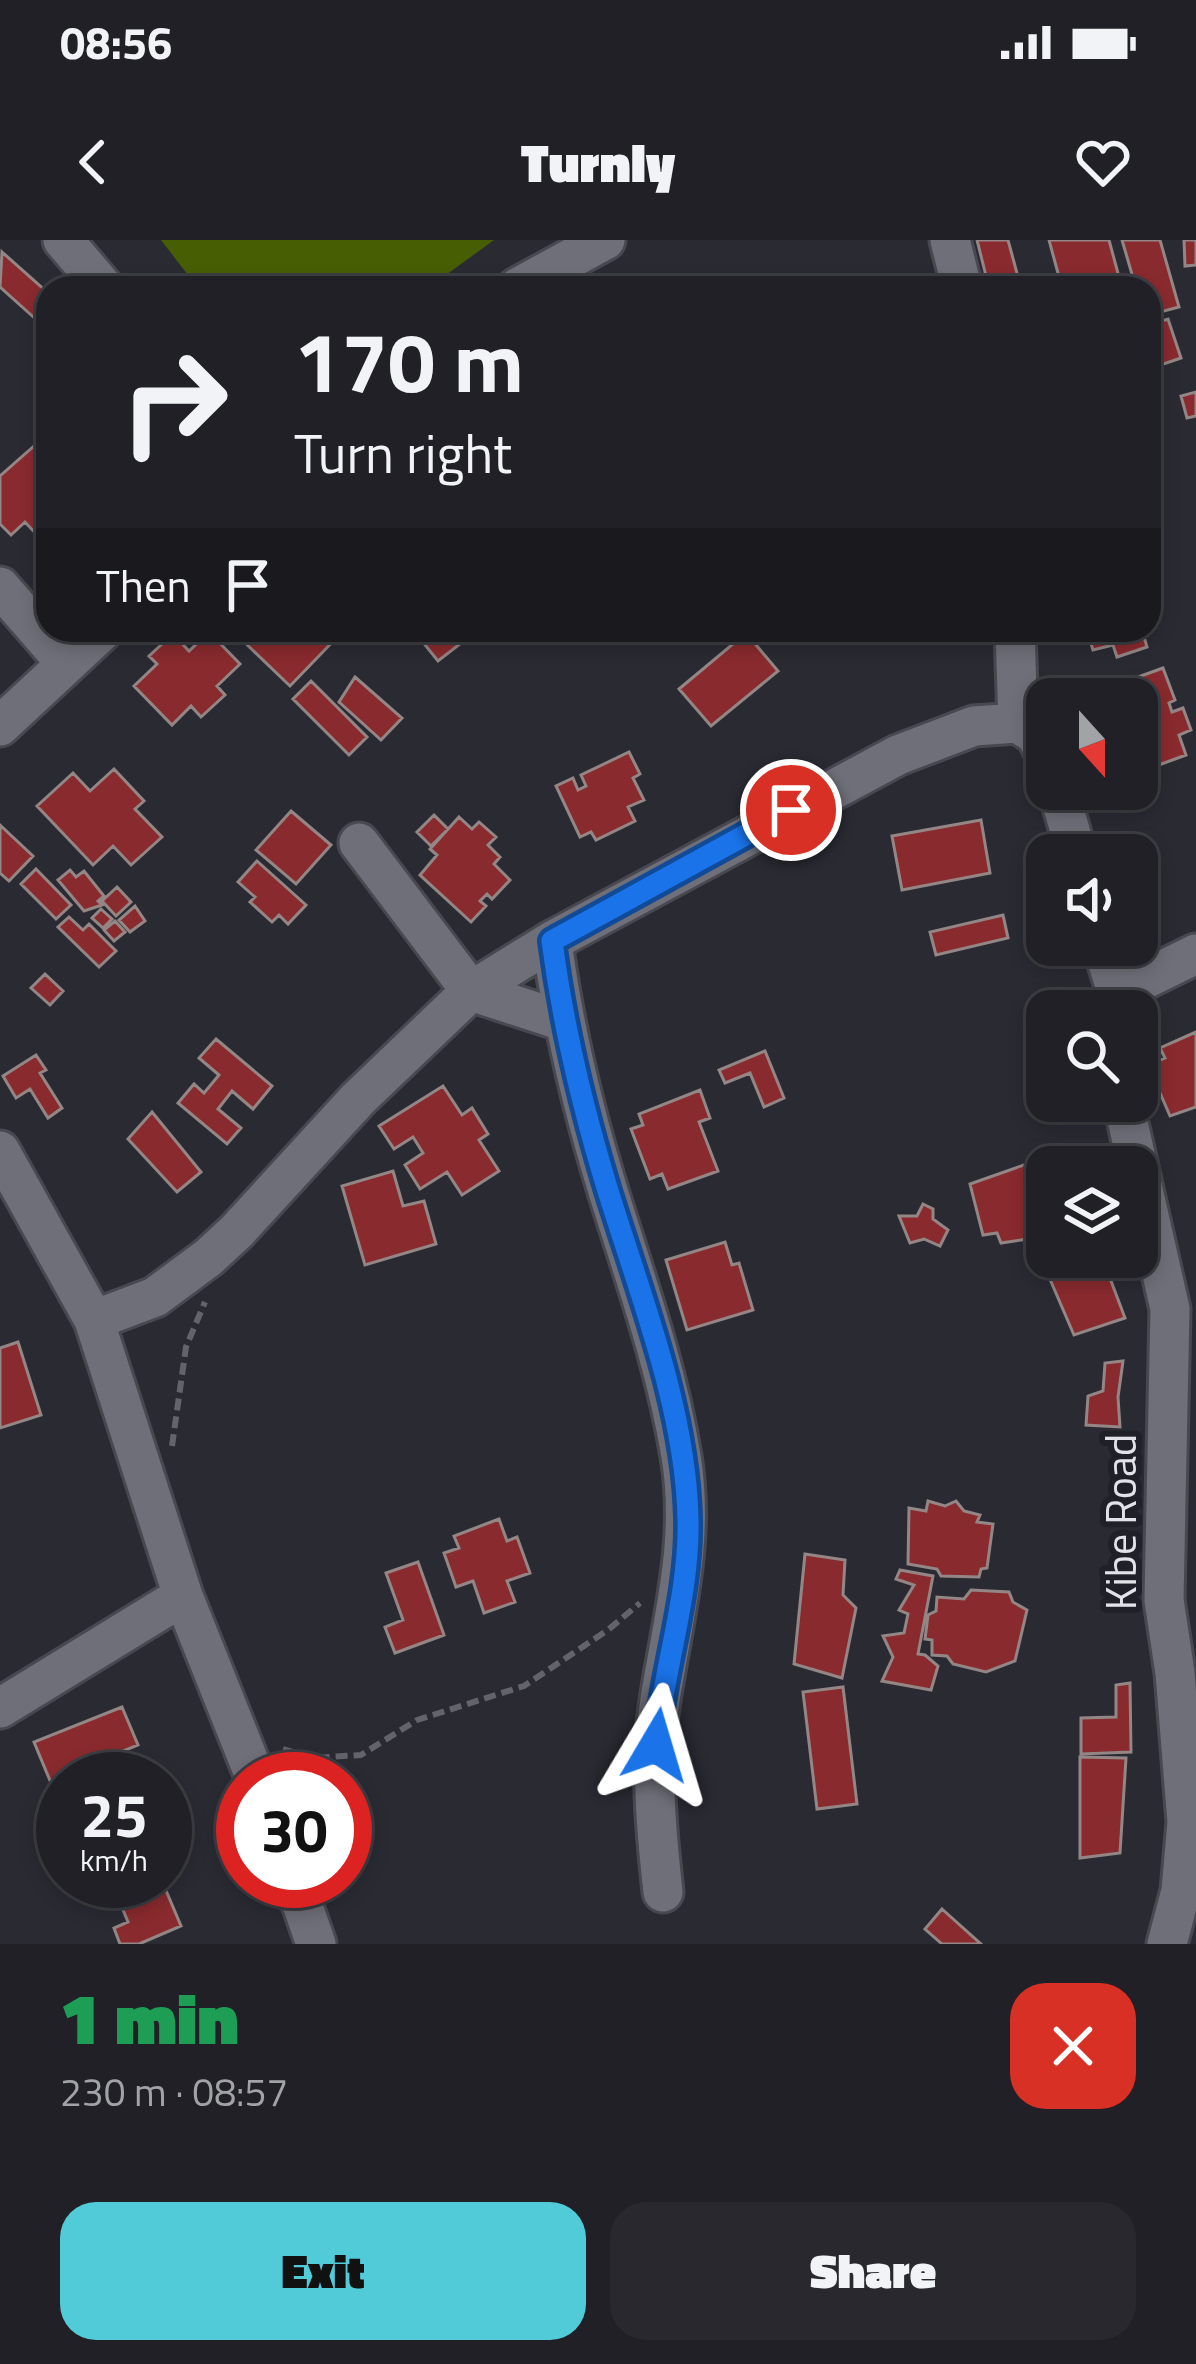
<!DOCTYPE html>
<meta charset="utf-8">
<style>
:root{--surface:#202026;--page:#28282e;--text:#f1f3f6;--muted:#a2a3a7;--line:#3d3e43;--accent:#52cbd9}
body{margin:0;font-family:"Titillium Web",sans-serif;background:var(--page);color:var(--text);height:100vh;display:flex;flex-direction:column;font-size:45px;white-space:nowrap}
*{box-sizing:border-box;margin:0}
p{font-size:39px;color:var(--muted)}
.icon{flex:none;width:66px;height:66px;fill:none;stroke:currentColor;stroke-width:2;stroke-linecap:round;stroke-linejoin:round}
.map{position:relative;height:1704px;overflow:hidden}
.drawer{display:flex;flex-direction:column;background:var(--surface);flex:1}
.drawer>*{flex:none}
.top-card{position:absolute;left:36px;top:36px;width:1125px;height:366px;border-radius:36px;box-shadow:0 6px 18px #0003,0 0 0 3px var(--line);background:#202026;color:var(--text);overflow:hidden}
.needle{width:78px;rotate:159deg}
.tools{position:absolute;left:1026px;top:438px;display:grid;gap:24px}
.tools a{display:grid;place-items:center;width:132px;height:132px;border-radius:24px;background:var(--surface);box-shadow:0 6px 18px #0003,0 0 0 3px var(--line);font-size:60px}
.speed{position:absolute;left:36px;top:1512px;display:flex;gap:24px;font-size:60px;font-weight:700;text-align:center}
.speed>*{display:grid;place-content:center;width:156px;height:156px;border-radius:50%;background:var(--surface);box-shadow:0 6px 18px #0003,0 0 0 3px var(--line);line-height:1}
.speed small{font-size:30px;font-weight:400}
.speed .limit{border:18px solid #d22;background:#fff;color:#111}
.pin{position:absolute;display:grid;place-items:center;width:102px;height:102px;color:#fff;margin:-51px;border:6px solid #fff;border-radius:50%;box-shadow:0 3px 12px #0007}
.me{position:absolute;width:132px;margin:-66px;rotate:7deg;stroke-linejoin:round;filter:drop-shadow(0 0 9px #0008)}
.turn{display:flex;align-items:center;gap:42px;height:252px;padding:0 60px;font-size:54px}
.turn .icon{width:156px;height:156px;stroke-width:2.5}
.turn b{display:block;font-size:84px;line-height:102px}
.then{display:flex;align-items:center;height:114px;padding:0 60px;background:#0003;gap:24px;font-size:45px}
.round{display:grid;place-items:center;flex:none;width:126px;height:126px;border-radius:36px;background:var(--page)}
.summary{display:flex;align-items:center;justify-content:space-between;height:204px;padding:0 60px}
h1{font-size:72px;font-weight:800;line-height:90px;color:#1e9e55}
.action{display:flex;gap:24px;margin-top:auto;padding:24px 60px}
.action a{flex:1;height:138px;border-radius:36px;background:var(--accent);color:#111;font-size:48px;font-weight:800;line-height:138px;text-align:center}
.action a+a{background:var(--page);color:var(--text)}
.status{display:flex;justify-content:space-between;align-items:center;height:84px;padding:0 60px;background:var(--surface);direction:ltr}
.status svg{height:33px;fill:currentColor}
header{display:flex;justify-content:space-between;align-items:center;height:156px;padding:0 60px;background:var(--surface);font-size:54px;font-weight:800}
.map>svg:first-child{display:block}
.green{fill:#485e03}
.building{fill:#892a2e;stroke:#938685;stroke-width:3}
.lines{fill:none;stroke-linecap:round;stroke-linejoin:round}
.minor-casing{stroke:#494850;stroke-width:45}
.path{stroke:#63636b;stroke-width:6;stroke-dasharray:12 6;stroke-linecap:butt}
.minor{stroke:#6f6f79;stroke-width:39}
.route-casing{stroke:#114b97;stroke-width:30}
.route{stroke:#1a73e8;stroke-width:21}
.labels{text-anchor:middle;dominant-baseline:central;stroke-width:12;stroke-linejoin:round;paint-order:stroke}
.street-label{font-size:42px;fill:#e2e2e8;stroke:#202029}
</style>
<div class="status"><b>08:56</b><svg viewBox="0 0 49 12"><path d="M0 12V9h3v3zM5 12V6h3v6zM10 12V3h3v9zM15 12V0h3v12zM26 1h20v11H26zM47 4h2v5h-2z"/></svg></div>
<header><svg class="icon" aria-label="back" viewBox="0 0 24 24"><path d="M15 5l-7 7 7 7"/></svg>Turnly<svg class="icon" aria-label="heart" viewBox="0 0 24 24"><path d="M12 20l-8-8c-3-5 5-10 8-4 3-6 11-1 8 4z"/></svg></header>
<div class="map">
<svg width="1196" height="1704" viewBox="0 0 1196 1704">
<rect width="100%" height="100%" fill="#2a2a33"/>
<path class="green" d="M161,0H494L428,48H198Z"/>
<path class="building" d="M977,0H1008L1021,48H989Z
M1049,0H1109L1122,48H1062Z
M1122,0H1160L1179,67L1149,75V48H1136Z
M1184,0H1196V25L1185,26Z
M2,12L48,53V74L40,83L0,47Z
M1168,79L1181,118L1149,129V85Z
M1196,152V176L1187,178L1181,156Z
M34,206L48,220V290L40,298L25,282L11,295L0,284V236Z
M245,390H344L290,446L239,397Z
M413,390H478L438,421Z
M1075,390H1142L1147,407L1117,417L1113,405L1093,410L1087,391L1077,394Z
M209,392L240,424L217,446L225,455L201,477L191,466L172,485L134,446L157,424L149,416L173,394L189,411Z
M746,393L778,431L711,486L679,449Z
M1163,428L1175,460L1169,463L1172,472L1183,468L1191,490L1179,495L1186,515L1137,533V459H1096L1094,453Z
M355,437L402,478L381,500L339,462Z
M311,441L367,497L349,515L293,459Z
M629,512L640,534L633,538L644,560L628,567L635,581L596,600L591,592L580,597L556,546L573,538L578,550L586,546L581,535Z
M114,529L144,561L135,569L162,597L131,625L113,606L93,625L37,566L73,533L90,551Z
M291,571L331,605L296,644L256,610Z
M434,575L448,589L431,606L417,592Z
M459,577L472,589L479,582L496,597L488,605L500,617L494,624L510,640L492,659L487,654L480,661L486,666L471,682L420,635L437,615L430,609Z
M981,580L990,633L902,650L892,596Z
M0,585L33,616L9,641L0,633Z
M257,621L306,665L288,684L279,675L272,682L250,662L255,657L238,642Z
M36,629L71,665L56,679L21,644Z
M70,630L76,637L84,631L104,656L98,661L102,665L84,671L58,640Z
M117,647L131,662L116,676L102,661Z
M135,666L145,681L130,692L119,680Z
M101,669L112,679L103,688L92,678Z
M1003,675L1008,698L936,715L930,692Z
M69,677L83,690L89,684L116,711L99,727L58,687Z
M115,681L125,692L114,701L104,690Z
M45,734L63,751L50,765L31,748Z
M1196,792V867L1170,876L1148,825L1165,818L1160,808Z
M216,799L272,846L253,869L232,851L218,869L241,888L227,904L178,863L194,844L204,853L219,835L199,818Z
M765,811L784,858L764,867L750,833L725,843L719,830Z
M36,815L46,830L40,833L62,868L48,878L30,849L16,858L3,836Z
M443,846L462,875L472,868L488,894L479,900L499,931L462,955L447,932L420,949L405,925L423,913L413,897L394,909L379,886Z
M700,850L710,878L699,882L718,931L668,949L662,934L650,939L631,889L643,885L639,874Z
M152,872L201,932L177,952L128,899Z
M1038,920L1040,931L1047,933V976L1034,982L1035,998L1001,1003L997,993L983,995L970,944Z
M393,931L403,966L424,961L436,1004L365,1025L342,946Z
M923,964L933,969V979L948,990L940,1006L924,999L910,1003L899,976H917Z
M725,1002L732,1025L739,1023L753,1070L687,1090L666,1020Z
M1088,1017H1102L1125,1078L1074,1095L1046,1030Z
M18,1102L41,1175L0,1188V1108Z
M1123,1121L1118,1157L1120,1187L1086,1185L1088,1156L1103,1151L1105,1123Z
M928,1261L945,1266L956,1261L964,1271L980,1275L977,1282L993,1284L987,1328L981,1329L979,1337L941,1336L937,1329L908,1324L909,1268L926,1271Z
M499,1279L507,1301L517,1297L530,1333L507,1341L515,1362L484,1373L473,1341L456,1347L444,1313L459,1308L454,1296Z
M805,1314L845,1320L843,1355L856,1368L842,1438L794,1424Z
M418,1322L444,1395L395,1413L385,1387L403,1380L386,1333Z
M900,1330L933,1336L918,1414L925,1415L938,1426L931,1450L882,1441L893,1417L883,1396L904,1393L908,1374L899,1370L914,1345L896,1339Z
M971,1350L1009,1352L1013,1362L1027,1370L1015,1421L986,1432L953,1424L947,1416L932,1415V1400L925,1399L928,1375L936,1371L937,1357L964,1359Z
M1130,1443L1131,1512L1081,1514V1478L1116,1477V1445Z
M843,1447L857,1564L817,1569L803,1452Z
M122,1467L138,1505L72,1532L75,1539H63V1552L56,1555L34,1502Z
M1080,1517L1126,1518L1120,1613L1080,1618Z
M111,1641H162L181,1686L139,1704H120L114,1688L128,1682Z
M942,1669L981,1704H942L925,1689Z"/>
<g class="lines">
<defs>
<path id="minor" d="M63,0L104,48
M950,0L962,48
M517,48L605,0
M0,347L66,423
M1015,390L1018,483
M0,486L103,390
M1058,549L1077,615
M359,603L471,751L563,781
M552,701C563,786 583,869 608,951C635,1038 666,1125 681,1216C695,1301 673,1377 660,1460C650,1524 656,1589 663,1652
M1102,705L1120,761
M1116,771L1137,743L1196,714
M1123,861L1170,1069L1164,1360L1175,1433L1187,1582L1181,1651L1167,1704
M0,911L94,1080L183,1356L256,1539
M94,1080L155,1057L209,1017L237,991L358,859L471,751L552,701L898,515L974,486L1018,483L1036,495L1047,517
M0,1468L183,1356
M294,1641L316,1704"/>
</defs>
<use href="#minor" class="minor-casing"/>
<path class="path" d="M172,1206L186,1107L205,1062
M283,1509L313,1518L361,1515L417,1480L524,1446L608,1390L640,1363"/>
<use href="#minor" class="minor"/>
</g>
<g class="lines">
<defs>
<path id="route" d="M656,1505C663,1430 690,1355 688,1279C686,1170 640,1054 608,951C583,869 563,786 552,701L791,570"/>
</defs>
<use href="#route" class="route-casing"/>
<use href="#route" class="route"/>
</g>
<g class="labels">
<g class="street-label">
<text transform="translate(1120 1282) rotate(-90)">Kibe Road</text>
</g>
</g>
</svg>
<div class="tools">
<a><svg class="needle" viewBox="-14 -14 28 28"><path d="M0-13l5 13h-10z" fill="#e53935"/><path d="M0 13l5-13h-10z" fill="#a2a3a7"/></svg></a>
<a><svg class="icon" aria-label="sound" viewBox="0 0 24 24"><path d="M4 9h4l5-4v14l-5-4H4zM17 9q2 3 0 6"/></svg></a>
<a><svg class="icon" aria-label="search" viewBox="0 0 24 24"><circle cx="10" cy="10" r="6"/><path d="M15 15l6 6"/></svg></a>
<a><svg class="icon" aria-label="layers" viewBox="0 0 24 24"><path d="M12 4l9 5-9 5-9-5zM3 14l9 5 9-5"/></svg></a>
</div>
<div class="speed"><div>25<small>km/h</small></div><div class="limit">30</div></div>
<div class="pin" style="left:791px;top:570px;background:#d93025"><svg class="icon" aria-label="arrive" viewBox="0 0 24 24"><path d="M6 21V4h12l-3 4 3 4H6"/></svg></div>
<svg class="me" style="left:656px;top:1505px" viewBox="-20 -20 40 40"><path d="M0-17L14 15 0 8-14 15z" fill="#1a73e8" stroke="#fff" stroke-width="4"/></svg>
<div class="top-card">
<div class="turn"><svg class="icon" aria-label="right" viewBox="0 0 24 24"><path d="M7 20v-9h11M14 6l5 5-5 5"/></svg><div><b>170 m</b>Turn right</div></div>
<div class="then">Then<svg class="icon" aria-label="arrive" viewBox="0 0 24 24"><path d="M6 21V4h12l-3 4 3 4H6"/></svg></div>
</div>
</div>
<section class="drawer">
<div class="summary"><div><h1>1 min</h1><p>230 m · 08:57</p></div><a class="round" style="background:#d93025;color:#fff"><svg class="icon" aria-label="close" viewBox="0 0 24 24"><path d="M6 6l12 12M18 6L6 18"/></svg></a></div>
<div class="action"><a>Exit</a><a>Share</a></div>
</section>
